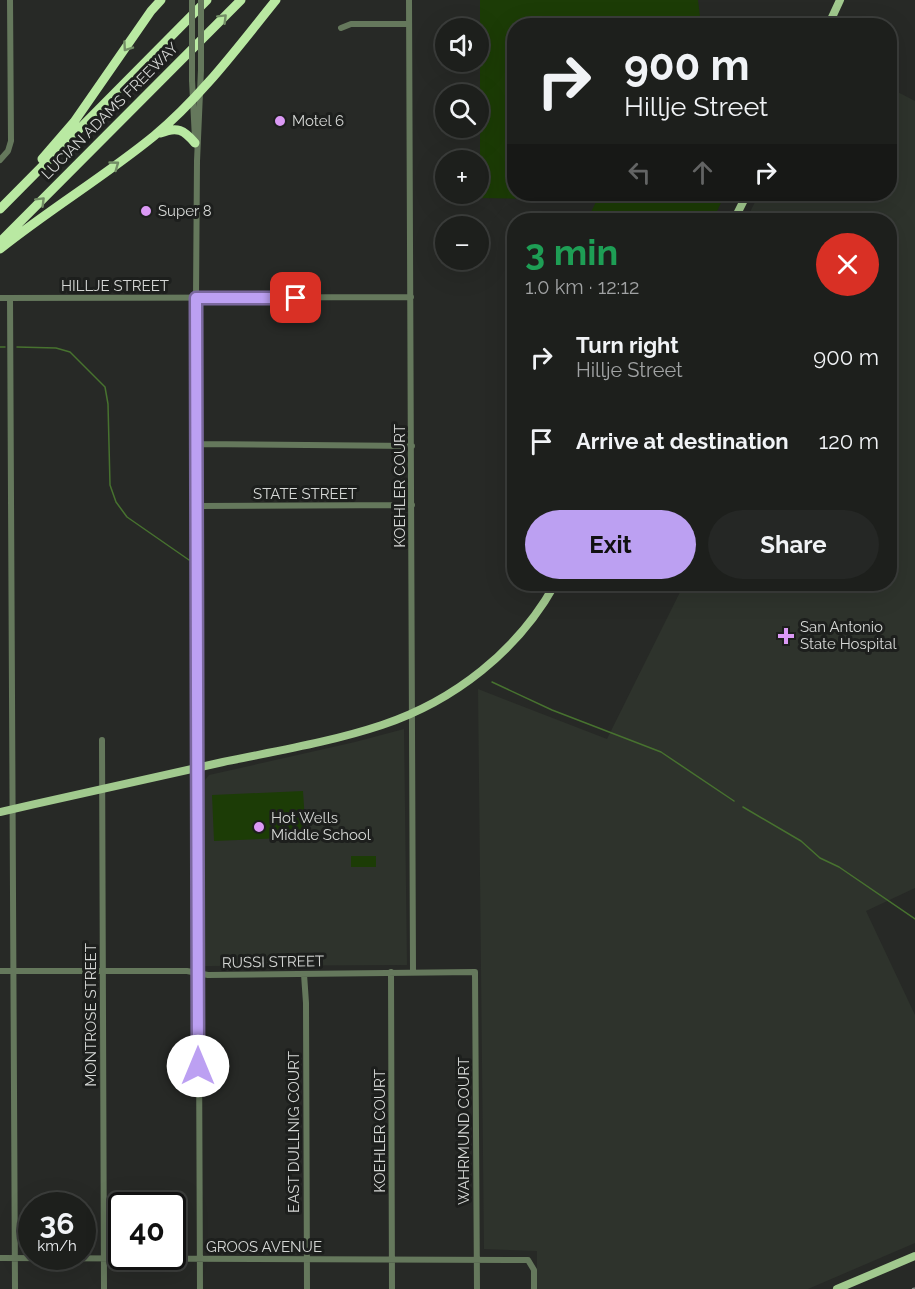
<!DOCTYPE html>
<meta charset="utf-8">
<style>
:root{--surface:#1d1f1c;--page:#252725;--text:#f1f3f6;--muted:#a0a2a3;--line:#3b3d3b;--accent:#bca0f2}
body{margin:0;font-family:Raleway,sans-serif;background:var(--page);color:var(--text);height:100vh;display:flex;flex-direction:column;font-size:22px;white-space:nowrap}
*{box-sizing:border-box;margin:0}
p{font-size:20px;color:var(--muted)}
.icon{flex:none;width:33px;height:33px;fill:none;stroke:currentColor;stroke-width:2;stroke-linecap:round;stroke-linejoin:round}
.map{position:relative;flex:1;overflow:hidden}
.drawer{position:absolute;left:507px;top:213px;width:390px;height:378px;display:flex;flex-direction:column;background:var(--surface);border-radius:24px;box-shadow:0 6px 24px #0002,0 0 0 2px var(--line)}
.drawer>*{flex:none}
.banner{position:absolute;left:507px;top:18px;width:390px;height:183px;border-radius:24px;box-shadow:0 6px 24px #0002,0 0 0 2px var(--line);background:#1d1f1c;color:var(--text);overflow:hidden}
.tools{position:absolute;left:435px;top:18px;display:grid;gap:12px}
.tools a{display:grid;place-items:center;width:54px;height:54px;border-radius:50%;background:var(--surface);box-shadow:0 6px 24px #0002,0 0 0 2px var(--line);font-size:30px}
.speed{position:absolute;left:18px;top:1192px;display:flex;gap:12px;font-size:30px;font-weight:700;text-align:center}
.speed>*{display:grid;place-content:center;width:78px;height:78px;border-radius:50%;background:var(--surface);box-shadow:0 6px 24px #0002,0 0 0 2px var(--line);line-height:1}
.speed small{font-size:15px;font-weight:400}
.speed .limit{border:3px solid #111;border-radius:9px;background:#fff;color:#111}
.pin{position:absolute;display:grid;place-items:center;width:51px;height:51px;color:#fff;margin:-26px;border-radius:12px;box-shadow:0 3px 9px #0006}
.me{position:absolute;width:66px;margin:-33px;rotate:0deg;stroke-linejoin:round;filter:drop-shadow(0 0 4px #0008)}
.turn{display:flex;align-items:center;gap:21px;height:126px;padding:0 18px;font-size:27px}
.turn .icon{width:78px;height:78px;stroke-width:2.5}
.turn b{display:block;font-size:42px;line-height:51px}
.lanes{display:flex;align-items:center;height:57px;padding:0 18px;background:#0003;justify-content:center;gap:30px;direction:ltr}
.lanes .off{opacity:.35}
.round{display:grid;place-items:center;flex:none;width:63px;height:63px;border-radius:32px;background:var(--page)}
.summary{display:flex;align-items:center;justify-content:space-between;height:102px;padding:0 18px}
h1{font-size:36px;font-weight:700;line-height:45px;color:#1e9e55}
.primary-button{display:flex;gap:12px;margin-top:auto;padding:12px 18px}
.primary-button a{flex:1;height:69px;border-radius:36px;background:var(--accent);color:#111;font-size:24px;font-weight:700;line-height:69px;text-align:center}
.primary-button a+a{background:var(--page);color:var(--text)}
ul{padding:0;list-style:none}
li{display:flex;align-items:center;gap:18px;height:84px;padding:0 18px}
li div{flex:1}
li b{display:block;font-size:22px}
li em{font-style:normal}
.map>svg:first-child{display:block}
.built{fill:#2e332c}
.green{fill:#1c3c06}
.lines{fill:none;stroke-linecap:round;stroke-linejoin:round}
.stream{stroke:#47722f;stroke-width:1.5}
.minor{stroke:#65785c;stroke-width:6}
.major{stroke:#a1c98e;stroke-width:8}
.highway{stroke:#b9e9a2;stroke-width:9}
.rail{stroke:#8d8f8c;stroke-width:1.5;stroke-dasharray:3 6;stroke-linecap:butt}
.minor-bridge{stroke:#65785c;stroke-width:6}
.oneway{stroke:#738e66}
.route-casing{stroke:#7a689d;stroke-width:15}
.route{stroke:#bca0f2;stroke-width:10}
.poi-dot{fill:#db99f5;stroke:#1d1f1d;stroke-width:2}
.labels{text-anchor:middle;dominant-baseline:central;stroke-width:6;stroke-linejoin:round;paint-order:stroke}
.street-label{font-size:15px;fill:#d5d7d5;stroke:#1d1f1d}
.poi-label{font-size:15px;fill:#d5d7d5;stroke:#1d1f1d;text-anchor:start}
</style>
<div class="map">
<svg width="915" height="1289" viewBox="0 0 915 1289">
<rect width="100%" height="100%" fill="#272926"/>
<path class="built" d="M890,88L915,101V888L866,911L915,1015V1243L808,1289H537V1251L484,1249L478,689L607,739L684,584H890V220H746L759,194H890Z
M404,729L407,965L205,966V780L209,775L355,742Z"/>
<path class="green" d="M480,0H698L701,25L514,26V194H725L713,220H593L588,218L597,200L480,198Z
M303,791L306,837L214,841L212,795Z
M351,856H376V867H351Z"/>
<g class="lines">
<path class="stream" d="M0,347H5
M17,347L56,348L70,352L105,387L108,404L110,485L116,502L127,517L189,560
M492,682L552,710L661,752L734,801
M743,807L801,841L820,858L839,867L915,919"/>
<path class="minor" d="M409,0L413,971
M341,28L351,24H409
M192,80L195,139
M0,160L8,151L11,141L10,0
M580,220L583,215
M0,298L411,297
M10,298L15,1289
M197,444L412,446
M198,506L412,505
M102,740L104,1289
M0,971H187L208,975L475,972L477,1289
M391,972L392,1289
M304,974L306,1003L307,1289
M0,1258L528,1260L534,1270V1289
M200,1289L196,298L197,161L201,70"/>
<path class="major" d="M828,26L840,0
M734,220L747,194
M0,812C74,795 148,779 223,762C276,751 331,742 382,725C454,701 518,651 555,584
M837,1289L915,1256"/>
<path class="highway" d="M161,133C177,126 184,130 195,143
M42,159L74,122L151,11L161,0
M0,209L207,0
M0,242L241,0
M0,249C50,209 105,176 154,136C201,97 238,47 276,0"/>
<path class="rail" d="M912,1289L915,1288"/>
<path class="minor-bridge" d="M192,0V80
M201,0V70"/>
</g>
<defs><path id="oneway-chevron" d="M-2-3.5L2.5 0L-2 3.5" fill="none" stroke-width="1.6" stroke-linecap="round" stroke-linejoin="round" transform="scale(1.5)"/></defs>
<g class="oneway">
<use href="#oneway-chevron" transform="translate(223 18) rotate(-45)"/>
<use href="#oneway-chevron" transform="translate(127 47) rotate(125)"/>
<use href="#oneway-chevron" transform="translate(115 165) rotate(-36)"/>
<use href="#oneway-chevron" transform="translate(41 201) rotate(-45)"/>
</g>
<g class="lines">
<defs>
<path id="route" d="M198,1066L196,298H296"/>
</defs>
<use href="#route" class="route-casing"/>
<use href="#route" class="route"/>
</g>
<g class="poi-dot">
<circle cx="280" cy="121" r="6"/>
<circle cx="146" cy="211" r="6"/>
<path d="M783 627h6v6h6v6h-6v6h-6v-6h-6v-6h6z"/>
<circle cx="259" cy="827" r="6"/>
</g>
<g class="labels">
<g class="street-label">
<text transform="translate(110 111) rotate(-45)">LUCIAN ADAMS FREEWAY</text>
<text x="115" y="286">HILLJE STREET</text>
<text transform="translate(400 486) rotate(-90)">KOEHLER COURT</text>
<text x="305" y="494">STATE STREET</text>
<text transform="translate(273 962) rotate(-1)">RUSSI STREET</text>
<text transform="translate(91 1015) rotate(-90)">MONTROSE STREET</text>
<text transform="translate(380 1131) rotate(-90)">KOEHLER COURT</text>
<text transform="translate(464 1131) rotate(-90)">WAHRMUND COURT</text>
<text transform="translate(294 1132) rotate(-90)">EAST DULLNIG COURT</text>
<text x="264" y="1247">GROOS AVENUE</text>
</g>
<g class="poi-label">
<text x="292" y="121">Motel 6</text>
<text x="158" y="211">Super 8</text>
<text x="800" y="627">San Antonio<tspan x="800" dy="17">State Hospital</tspan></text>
<text x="271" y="818">Hot Wells<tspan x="271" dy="17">Middle School</tspan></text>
</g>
</g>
</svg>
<div class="tools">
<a><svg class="icon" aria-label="sound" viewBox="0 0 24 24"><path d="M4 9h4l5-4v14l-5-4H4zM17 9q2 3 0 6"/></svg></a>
<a><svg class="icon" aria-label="search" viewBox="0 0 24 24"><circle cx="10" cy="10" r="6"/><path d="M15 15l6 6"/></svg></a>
<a>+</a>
<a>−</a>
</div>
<div class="speed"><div>36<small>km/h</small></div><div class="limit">40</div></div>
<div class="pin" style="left:296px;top:298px;background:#d93025"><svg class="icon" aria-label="arrive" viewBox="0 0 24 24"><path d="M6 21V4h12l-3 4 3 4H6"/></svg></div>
<svg class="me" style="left:198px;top:1066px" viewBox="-20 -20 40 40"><circle r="19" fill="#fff"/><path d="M0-13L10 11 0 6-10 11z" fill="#bca0f2"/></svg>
<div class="banner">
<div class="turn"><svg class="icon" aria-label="right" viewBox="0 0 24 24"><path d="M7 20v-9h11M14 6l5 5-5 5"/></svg><div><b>900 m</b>Hillje Street</div></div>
<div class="lanes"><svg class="icon off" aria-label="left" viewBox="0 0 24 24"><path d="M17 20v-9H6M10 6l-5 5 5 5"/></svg><svg class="icon off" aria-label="ahead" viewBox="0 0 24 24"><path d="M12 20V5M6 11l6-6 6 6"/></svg><svg class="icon" aria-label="right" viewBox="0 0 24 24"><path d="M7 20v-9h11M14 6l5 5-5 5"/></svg></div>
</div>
<section class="drawer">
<div class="summary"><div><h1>3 min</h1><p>1.0 km · 12:12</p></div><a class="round" style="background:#d93025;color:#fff"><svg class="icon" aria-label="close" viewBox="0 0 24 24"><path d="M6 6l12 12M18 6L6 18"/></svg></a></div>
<ul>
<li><svg class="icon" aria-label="right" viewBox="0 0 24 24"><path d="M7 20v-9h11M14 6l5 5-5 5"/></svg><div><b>Turn right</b><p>Hillje Street</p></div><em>900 m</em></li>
<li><svg class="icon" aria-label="arrive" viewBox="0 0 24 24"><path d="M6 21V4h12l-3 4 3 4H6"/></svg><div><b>Arrive at destination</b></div><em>120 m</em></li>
</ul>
<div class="primary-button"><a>Exit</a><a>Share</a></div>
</section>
</div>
